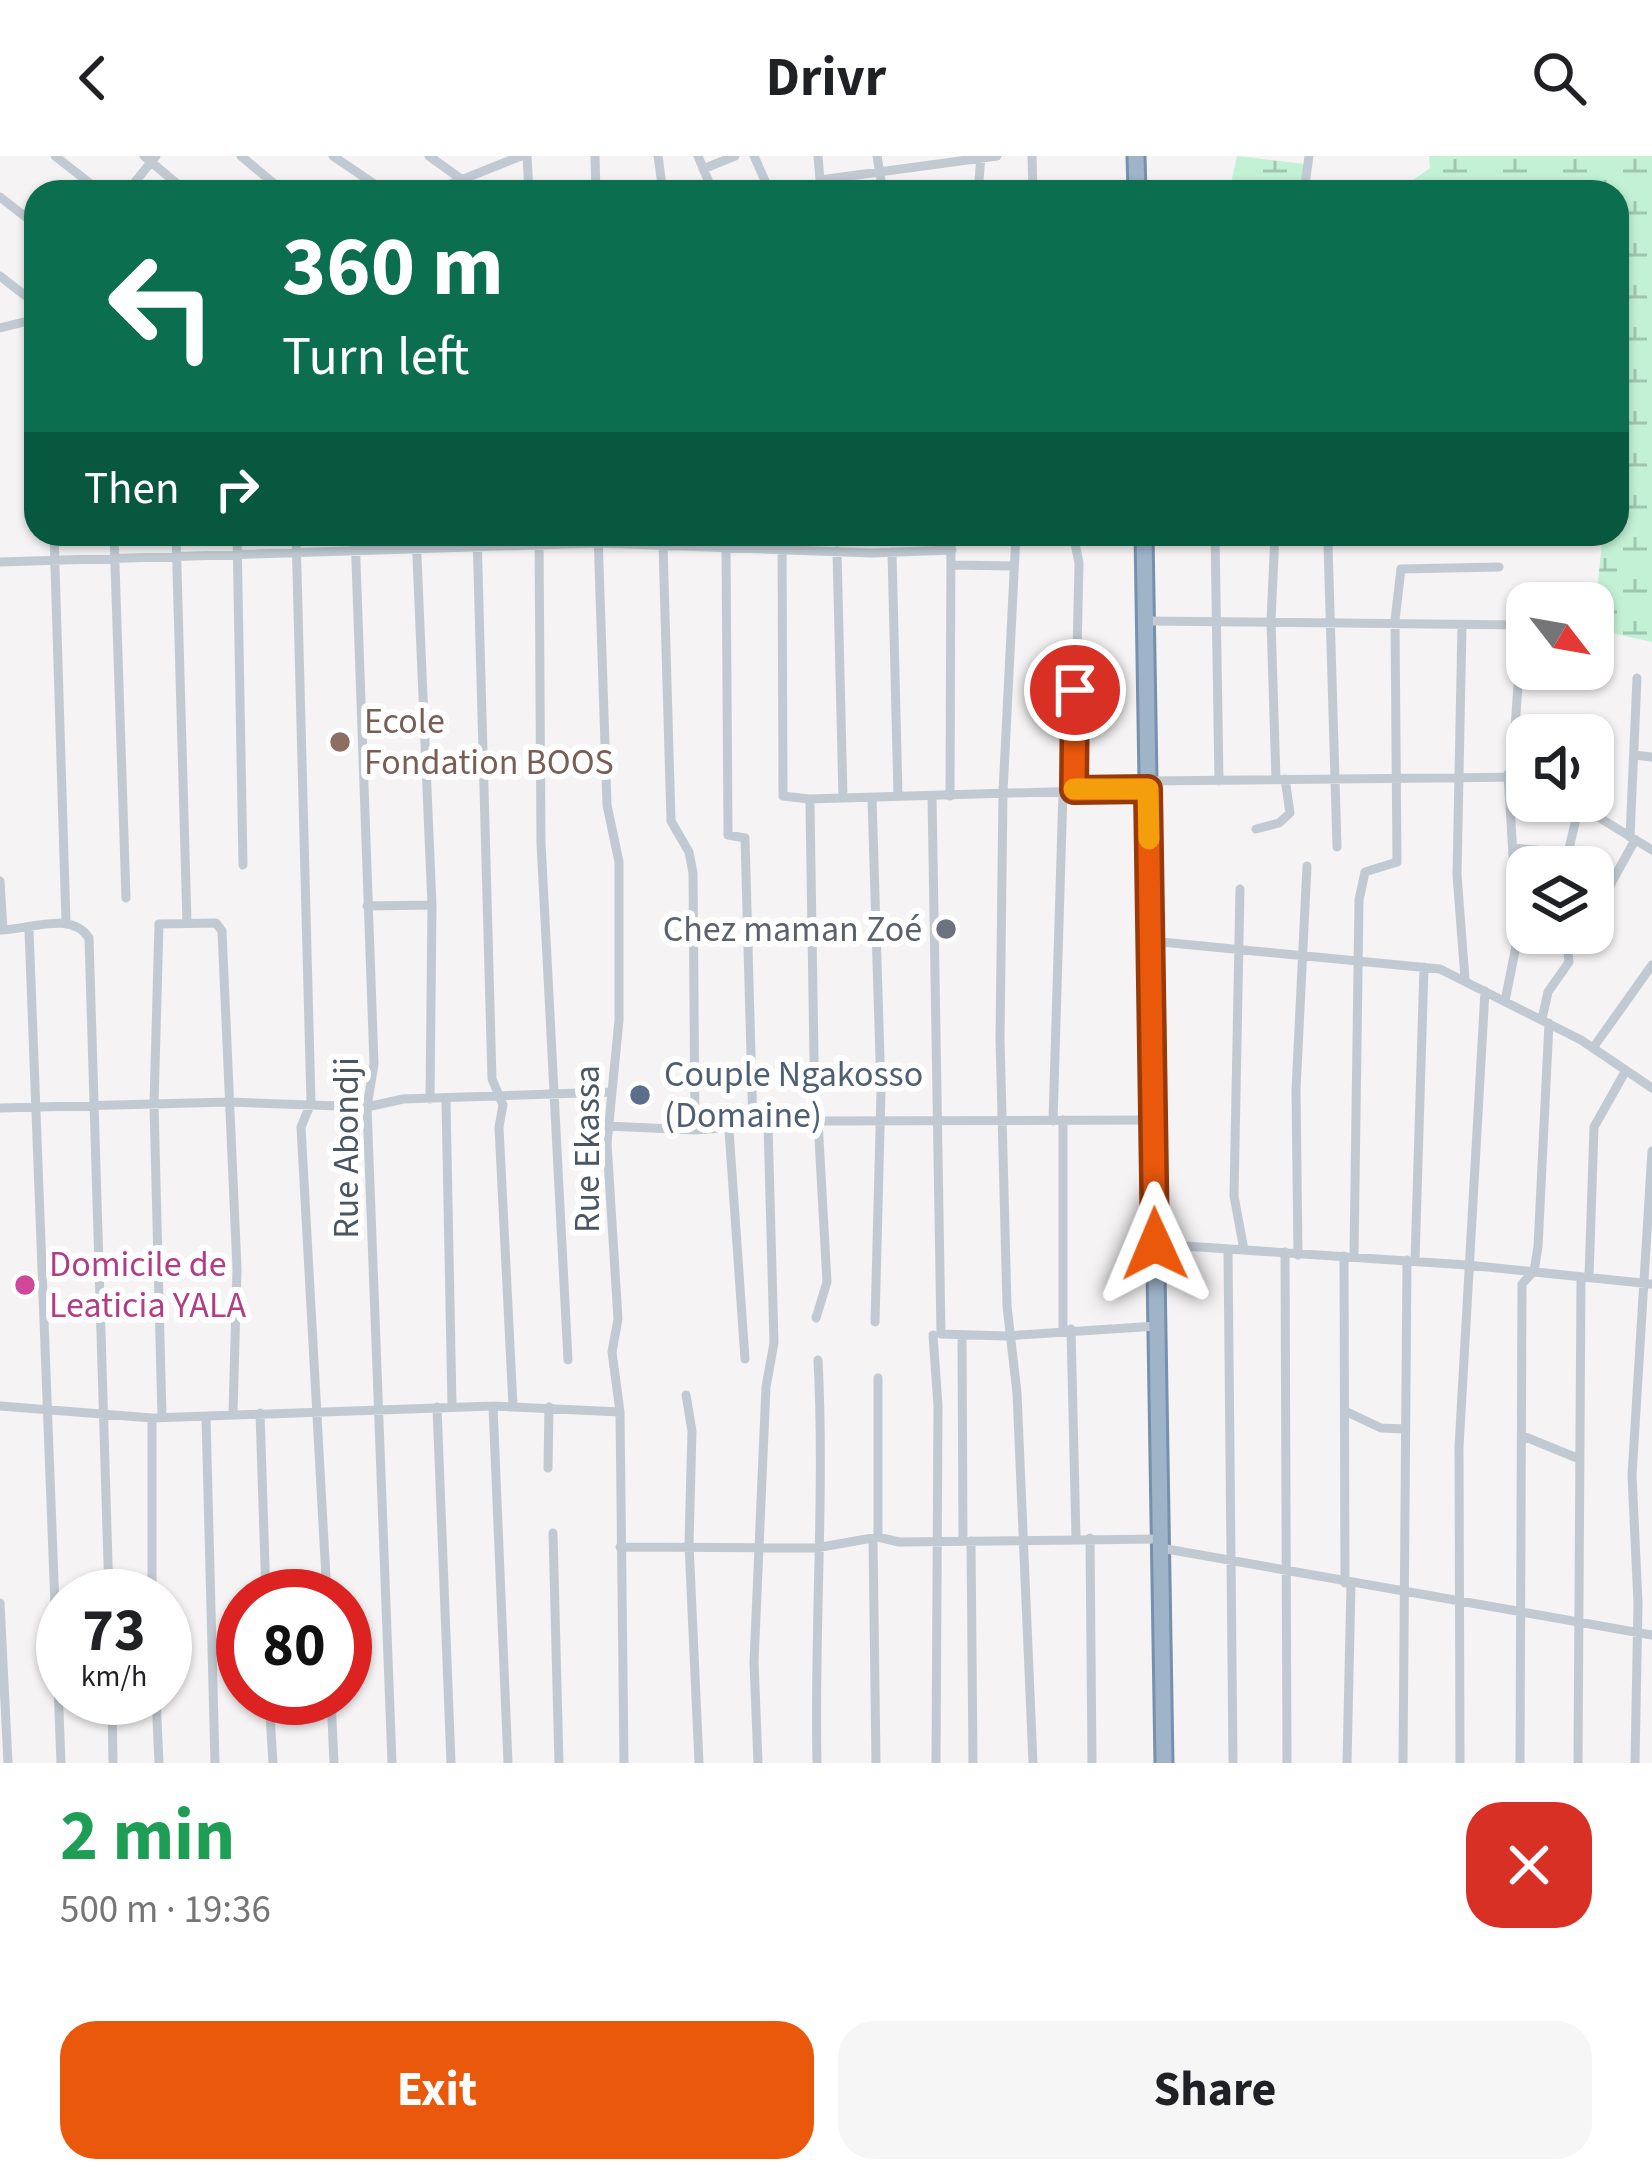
<!DOCTYPE html>
<meta charset="utf-8">
<style>
:root{--surface:#fff;--page:#f6f6f6;--text:#202124;--muted:#757577;--accent:#ea580c}
body{margin:0;font-family:"Source Sans 3",sans-serif;background:var(--page);color:var(--text);height:100vh;display:flex;flex-direction:column;font-size:45px;white-space:nowrap}
*{box-sizing:border-box;margin:0}
p{font-size:39px;color:var(--muted)}
.icon{flex:none;width:66px;height:66px;fill:none;stroke:currentColor;stroke-width:2;stroke-linecap:round;stroke-linejoin:round}
.map{position:relative;height:1607px;overflow:hidden}
.panel{display:flex;flex-direction:column;background:var(--surface);flex:1}
.panel>*{flex:none}
.top-card{position:absolute;left:24px;top:24px;width:1605px;height:366px;border-radius:36px;box-shadow:0 3px 9px #0004;background:#0b6e4f;color:#fff;overflow:hidden}
.needle{width:78px;rotate:121deg}
.fabs{position:absolute;left:1506px;top:426px;display:grid;gap:24px}
.fabs a{display:grid;place-items:center;width:108px;height:108px;border-radius:24px;background:var(--surface);box-shadow:0 3px 9px #0004;font-size:60px}
.speed{position:absolute;left:36px;top:1413px;display:flex;gap:24px;font-size:60px;font-weight:700;text-align:center}
.speed>*{display:grid;place-content:center;width:156px;height:156px;border-radius:50%;background:var(--surface);box-shadow:0 3px 9px #0004;line-height:1}
.speed small{font-size:30px;font-weight:400}
.speed .limit{border:18px solid #d22;background:#fff;color:#111}
.pin{position:absolute;display:grid;place-items:center;width:102px;height:102px;color:#fff;margin:-51px;border:6px solid #fff;border-radius:50%;box-shadow:0 3px 12px #0007}
.me{position:absolute;width:132px;margin:-66px;rotate:359deg;stroke-linejoin:round;filter:drop-shadow(0 0 9px #0008)}
.turn{display:flex;align-items:center;gap:42px;height:252px;padding:0 60px;font-size:54px}
.turn .icon{width:156px;height:156px;stroke-width:2.5}
.turn b{display:block;font-size:84px;line-height:102px}
.then{display:flex;align-items:center;height:114px;padding:0 60px;background:#0003;gap:24px;font-size:45px}
.round{display:grid;place-items:center;flex:none;width:126px;height:126px;border-radius:36px;background:var(--page)}
.overview{display:flex;align-items:center;justify-content:space-between;height:204px;padding:0 60px}
h1{font-size:72px;font-weight:700;line-height:90px;color:#1e9e55}
.button{display:flex;gap:24px;margin-top:auto;padding:24px 60px}
.button a{flex:1;height:138px;border-radius:36px;background:var(--accent);color:#fff;font-size:48px;font-weight:700;line-height:138px;text-align:center}
.button a+a{background:var(--page);color:var(--text)}
header{display:flex;justify-content:space-between;align-items:center;height:156px;padding:0 60px;background:var(--surface);font-size:54px;font-weight:700}
.map>svg:first-child{display:block}
.wetland{fill:url(#wetland-marsh)}
.lines{fill:none;stroke-linecap:round;stroke-linejoin:round}
.trunk-casing{stroke:#7690ad;stroke-width:21}
.minor{stroke:#c1cad2;stroke-width:9}
.trunk{stroke:#9fb4c9;stroke-width:15}
.route-casing{stroke:#983908;stroke-width:30}
.route{stroke:#ea580c;stroke-width:21}
.slow{stroke:#f59e0b;stroke-width:21}
.education-dot{fill:#8d6e63;stroke:#fff;stroke-width:4.5}
.worship-dot{fill:#6b7280;stroke:#fff;stroke-width:4.5}
.service-dot{fill:#5c6f8a;stroke:#fff;stroke-width:4.5}
.hotel-dot{fill:#d1479c;stroke:#fff;stroke-width:4.5}
.labels{text-anchor:middle;dominant-baseline:central;stroke-width:12;stroke-linejoin:round;paint-order:stroke}
.education-label{font-size:36px;fill:#785e54;stroke:#fff;text-anchor:start}
.worship-label{font-size:36px;fill:#5b616d;stroke:#fff;text-anchor:end}
.service-label{font-size:36px;fill:#4e5e75;stroke:#fff;text-anchor:start}
.street-label{font-size:36px;fill:#4a5661;stroke:#fff}
.hotel-label{font-size:36px;fill:#b23c85;stroke:#fff;text-anchor:start}
</style>
<header><svg class="icon" aria-label="back" viewBox="0 0 24 24"><path d="M15 5l-7 7 7 7"/></svg>Drivr<svg class="icon" aria-label="search" viewBox="0 0 24 24"><circle cx="10" cy="10" r="6"/><path d="M15 15l6 6"/></svg></header>
<div class="map">
<svg width="1652" height="1607" viewBox="0 0 1652 1607">
<defs>
<pattern id="wetland-marsh" width="20" height="14" patternUnits="userSpaceOnUse" patternTransform="scale(3)"><rect width="20" height="14" fill="#c3f1d5"/><path d="M1 5h8M5 5V1M11 12h8M15 12V8" fill="none" stroke="#a0c6b0"/></pattern>
</defs>
<rect width="100%" height="100%" fill="#f5f3f3"/>
<path class="wetland" d="M1237,0L1305,8V36H1229Z
M1429,0H1652V486L1593,473L1603,378H1617V36H1396L1430,12Z"/>
<g class="lines">
<defs>
<path id="trunk" d="M1136,0L1137,36
M1144,378L1164,1607"/>
</defs>
<use href="#trunk" class="trunk-casing"/>
<path class="minor" d="M55,0L101,36
M144,0L187,36
M241,0L284,36
M333,0L386,36
M429,0L461,23L462,36
M527,0L529,36
M595,0L596,36
M658,0L663,36
M698,0L713,36
M754,0L770,36
M818,0L821,36
M877,0L883,36
M1032,0L1033,36
M703,13L735,0
M820,24L997,0
M127,36L156,0
M431,36L521,0
M978,36L981,0
M1304,36L1309,0
M0,41L36,69
M0,120L36,148
M0,172L36,163
M54,378L66,766
M114,378L126,742
M176,378L187,767
M237,378L243,709
M296,378L311,947L301,971L327,1440
M355,378L374,908L367,951L392,1607
M416,378L432,749L430,943
M477,378L492,923L503,949L499,971L513,1250
M539,378L541,687L568,1204
M598,378L607,649L619,706V864L607,987L618,1163L612,1196L620,1256L624,1607
M782,378L783,640L809,643L810,649L815,966
M1016,378L1003,636L1000,883L1007,1150L1017,1237L1033,1607
M1073,378L1079,407L1074,634
M1215,378L1219,625
M1275,378L1271,465L1276,623
M1328,388L1337,691
M663,389L671,665L689,696L693,717L695,974
M726,391L728,674V679L745,682L753,972
M837,395L843,642
M892,396L898,640
M0,406L599,387L871,397L952,394
M953,409L1014,410
M1145,465L1522,469L1512,618
M1462,469L1457,719L1465,823
M1578,579V578
M1634,599L1652,601
M1148,625L1527,621
M932,640L941,1178L1006,1180L1157,1170
M950,640L951,378
M872,642L881,935L875,1166
M809,643L1148,633
M1572,645L1652,694
M1256,673L1279,667L1290,657L1285,623
M1630,681L1637,522
M1513,692L1568,697L1579,650
M0,725L3,774
M1240,733L1234,1040L1244,1094
M367,750L432,749
M0,774C29,774 71,754 89,782L109,1440
M29,774L61,1607
M1606,774L1608,733L1635,684
M1151,785L1440,813L1581,884L1652,932
M1505,845L1518,780L1508,618
M1542,863L1548,836L1569,806L1566,781
M1593,892L1652,809
M446,945L452,1250
M0,952L229,946L367,951L403,943L610,936
M1053,965L1063,635
M607,970L695,974L818,965L1153,964
M729,974L745,1203
M1155,1088L1467,1109L1652,1128
M1228,1094L1233,1607
M1285,1096L1287,1607
M1298,1099L1296,934L1307,710
M1344,1100L1345,1427
M1354,1100L1359,744L1365,716L1397,706L1395,464L1401,413L1499,411
M1415,1105L1424,811
M1589,1121L1594,971L1625,916
M816,1162L827,1126L818,965
M1071,1173L1076,1382
M1063,1174V964
M933,1179L938,1250L936,1607
M962,1179L963,1385
M878,1222V1381
M686,1239L692,1275L689,1388L699,1607
M0,1250L152,1262L493,1250L620,1256
M493,1250L508,1607
M437,1251L451,1607
M1347,1256L1381,1272L1405,1273
M260,1257L266,1440
M162,1261L154,949L159,768L216,767L222,775L237,1113L233,1257
M206,1261L215,1607
M1523,1280L1577,1302
M548,1312L549,1251
M553,1377L559,1607
M1090,1382L1092,1607
M873,1383L876,1607
M971,1385L973,1607
M620,1391L816,1392L878,1381L899,1386L1160,1383
M1161,1392L1652,1479
M152,1440V1262
M0,1447L8,1607
M112,1542L113,1607
M156,1542L159,1607
M269,1542L273,1607
M331,1542L334,1607
M758,1607L754,1506L766,1231L774,1187L768,968
M817,1607C814,1472 825,1339 818,1204
M1347,1607L1351,1428
M1403,1607L1407,1104
M1460,1607L1459,1291L1485,835
M1520,1607L1522,1128L1534,1115L1538,1091L1549,867
M1578,1607L1581,1121
M1635,1607L1638,1447L1632,1319L1652,995"/>
<use href="#trunk" class="trunk"/>
</g>
<g class="lines">
<defs>
<path id="route" d="M1075,534L1074,634L1148,633L1155,1088"/>
</defs>
<use href="#route" class="route-casing"/>
<use href="#route" class="route"/>
<path class="slow" d="M1074,633H1148L1149,683"/>
</g>
<circle class="education-dot" cx="340" cy="586" r="12"/>
<circle class="worship-dot" cx="946" cy="773" r="12"/>
<circle class="service-dot" cx="640" cy="939" r="12"/>
<circle class="hotel-dot" cx="25" cy="1129" r="12"/>
<g class="labels">
<g class="education-label">
<text x="364" y="565">Ecole<tspan x="364" dy="41">Fondation BOOS</tspan></text>
</g>
<g class="worship-label">
<text x="922" y="773">Chez maman Zoé</text>
</g>
<g class="service-label">
<text x="664" y="918">Couple Ngakosso<tspan x="664" dy="41">(Domaine)</tspan></text>
</g>
<g class="street-label">
<text transform="translate(346 992) rotate(-90)">Rue Abondji</text>
<text transform="translate(587 993) rotate(-90)">Rue Ekassa</text>
</g>
<g class="hotel-label">
<text x="49" y="1108">Domicile de<tspan x="49" dy="41">Leaticia YALA</tspan></text>
</g>
</g>
</svg>
<div class="fabs">
<a><svg class="needle" viewBox="-14 -14 28 28"><path d="M0-13l5 13h-10z" fill="#e53935"/><path d="M0 13l5-13h-10z" fill="#757577"/></svg></a>
<a><svg class="icon" aria-label="sound" viewBox="0 0 24 24"><path d="M4 9h4l5-4v14l-5-4H4zM17 9q2 3 0 6"/></svg></a>
<a><svg class="icon" aria-label="layers" viewBox="0 0 24 24"><path d="M12 4l9 5-9 5-9-5zM3 14l9 5 9-5"/></svg></a>
</div>
<div class="speed"><div>73<small>km/h</small></div><div class="limit">80</div></div>
<div class="pin" style="left:1075px;top:534px;background:#d93025"><svg class="icon" aria-label="arrive" viewBox="0 0 24 24"><path d="M6 21V4h12l-3 4 3 4H6"/></svg></div>
<svg class="me" style="left:1155px;top:1088px" viewBox="-20 -20 40 40"><path d="M0-17L14 15 0 8-14 15z" fill="#ea580c" stroke="#fff" stroke-width="4"/></svg>
<div class="top-card">
<div class="turn"><svg class="icon" aria-label="left" viewBox="0 0 24 24"><path d="M17 20v-9H6M10 6l-5 5 5 5"/></svg><div><b>360 m</b>Turn left</div></div>
<div class="then">Then<svg class="icon" aria-label="right" viewBox="0 0 24 24"><path d="M7 20v-9h11M14 6l5 5-5 5"/></svg></div>
</div>
</div>
<section class="panel">
<div class="overview"><div><h1>2 min</h1><p>500 m · 19:36</p></div><a class="round" style="background:#d93025;color:#fff"><svg class="icon" aria-label="close" viewBox="0 0 24 24"><path d="M6 6l12 12M18 6L6 18"/></svg></a></div>
<div class="button"><a>Exit</a><a>Share</a></div>
</section>
